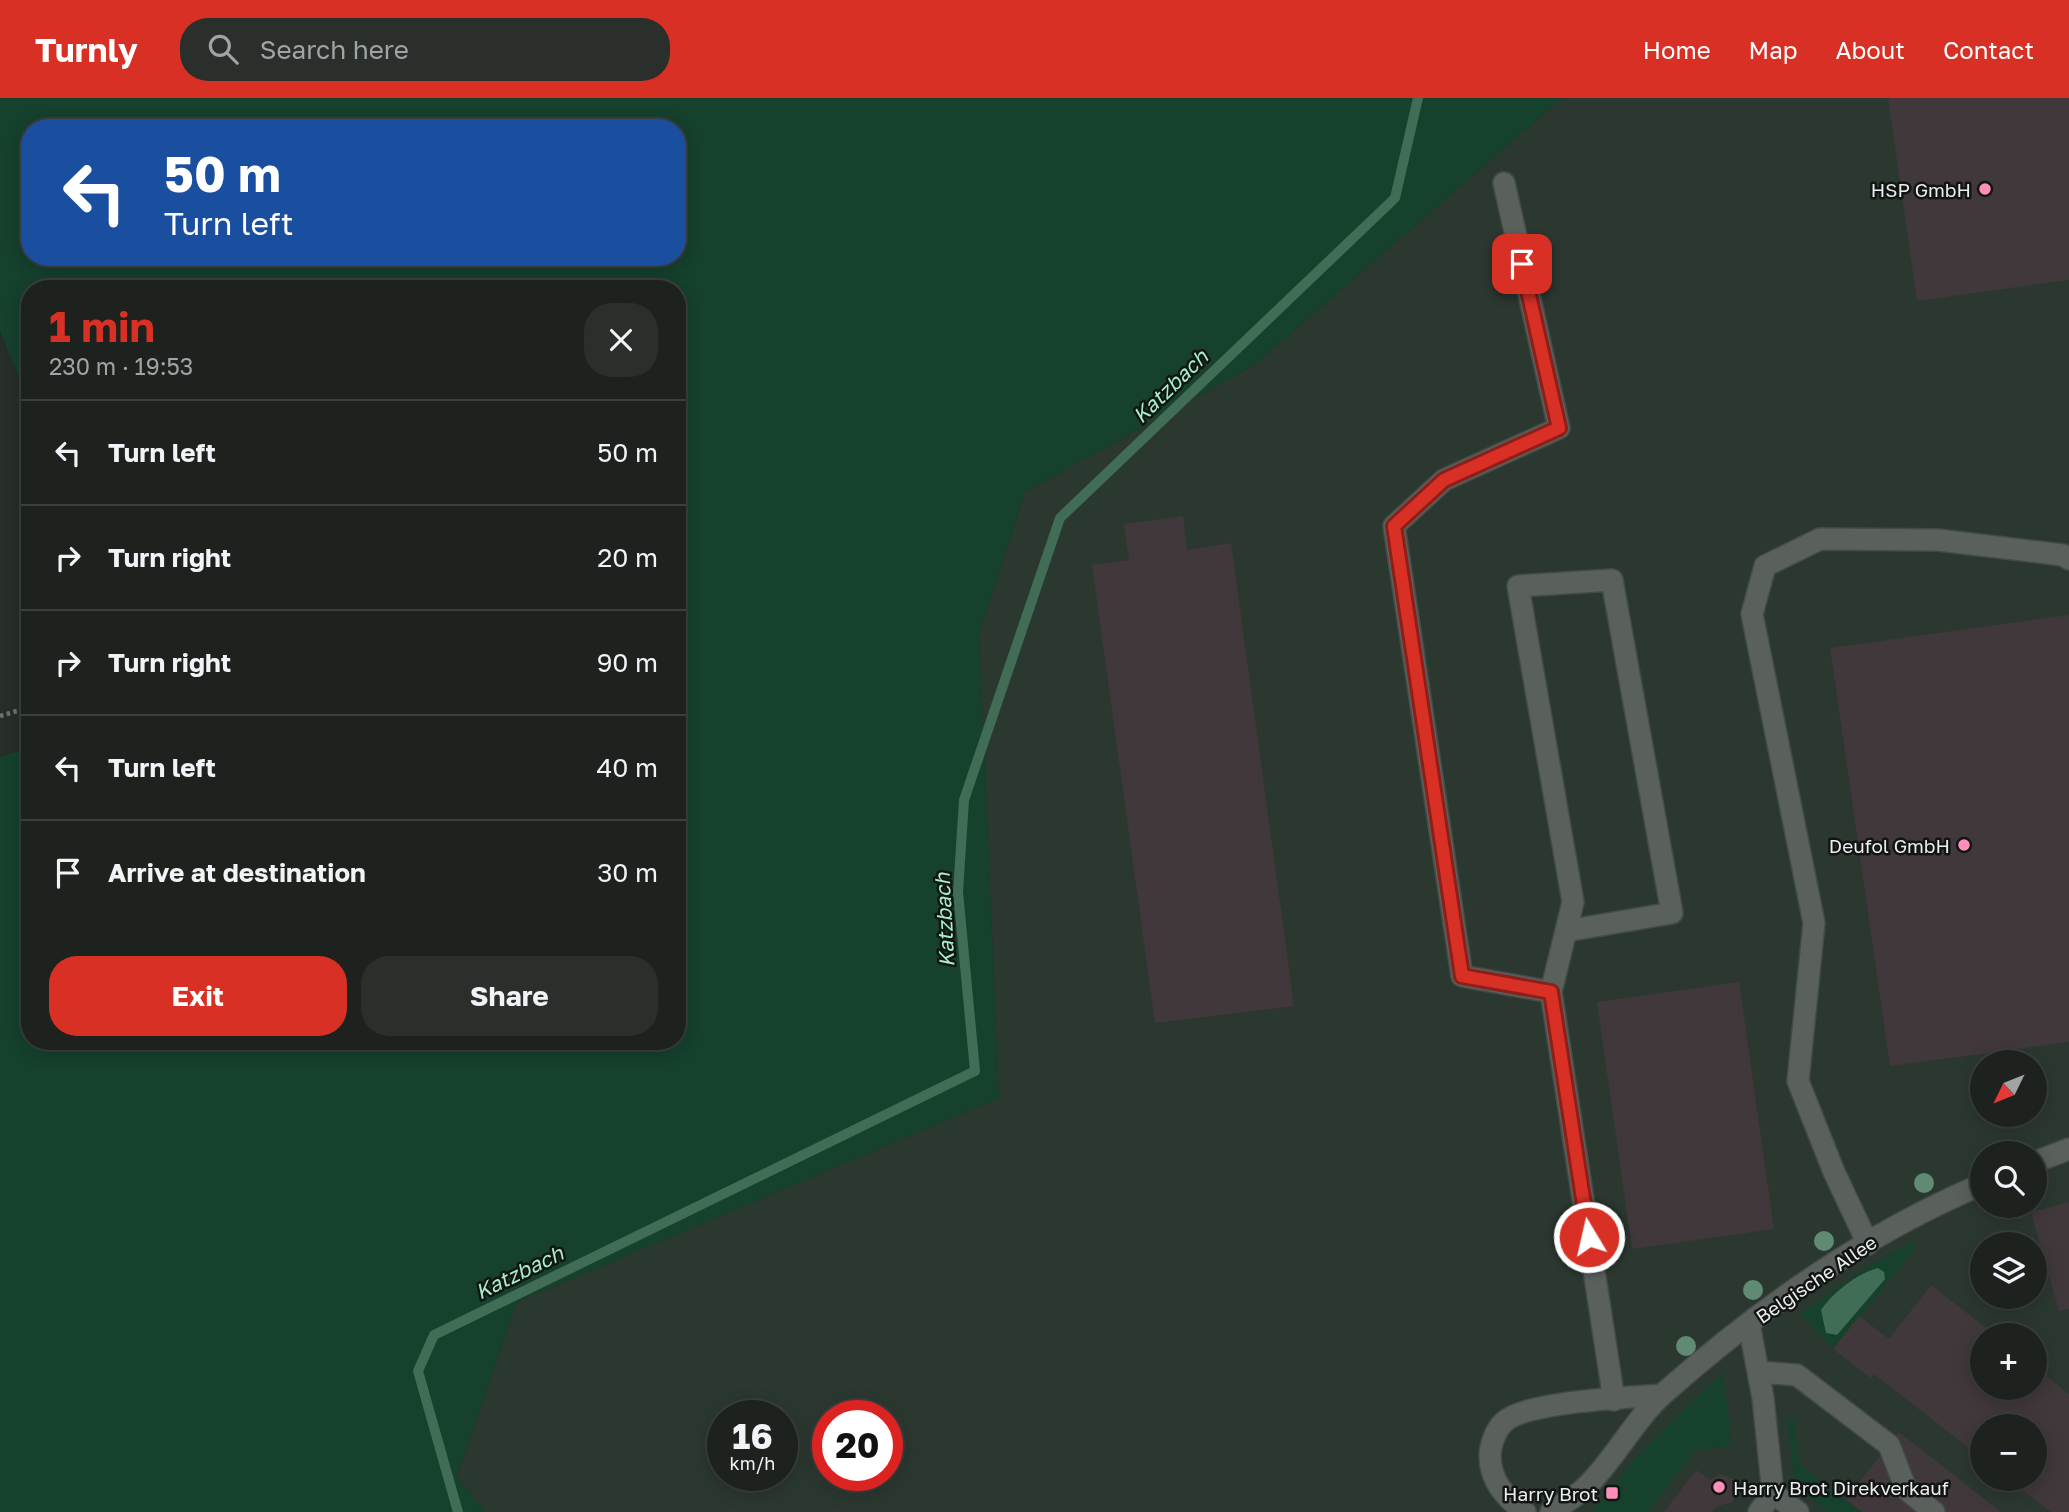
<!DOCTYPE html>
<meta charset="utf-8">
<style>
:root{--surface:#1d221f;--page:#2a2f2c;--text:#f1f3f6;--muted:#a0a4a4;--line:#3b3f3d;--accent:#d93025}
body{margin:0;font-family:"Golos Text",sans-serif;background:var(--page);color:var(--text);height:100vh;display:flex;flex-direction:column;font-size:26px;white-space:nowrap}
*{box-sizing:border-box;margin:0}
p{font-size:23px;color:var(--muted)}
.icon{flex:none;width:38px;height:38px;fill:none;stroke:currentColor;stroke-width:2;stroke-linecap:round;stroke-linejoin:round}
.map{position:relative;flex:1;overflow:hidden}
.panel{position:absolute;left:21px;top:182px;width:665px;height:770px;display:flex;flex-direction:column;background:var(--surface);border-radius:28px;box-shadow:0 4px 18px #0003,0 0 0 2px var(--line)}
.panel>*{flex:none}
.top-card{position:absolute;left:21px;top:21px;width:665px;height:147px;border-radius:28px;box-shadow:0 4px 18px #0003,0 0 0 2px var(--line);background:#1a4fa0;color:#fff;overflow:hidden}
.needle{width:46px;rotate:227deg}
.tools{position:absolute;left:1970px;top:952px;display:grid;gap:14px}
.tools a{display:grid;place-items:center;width:77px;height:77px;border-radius:50%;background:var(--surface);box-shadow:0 4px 18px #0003,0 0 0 2px var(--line);font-size:35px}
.speed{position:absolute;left:707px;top:1302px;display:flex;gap:14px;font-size:35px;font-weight:700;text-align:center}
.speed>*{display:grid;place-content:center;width:91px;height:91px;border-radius:50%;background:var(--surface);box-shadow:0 4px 18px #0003,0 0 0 2px var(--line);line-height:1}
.speed small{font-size:18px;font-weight:400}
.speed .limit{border:10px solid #d22;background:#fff;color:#111}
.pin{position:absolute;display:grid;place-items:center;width:60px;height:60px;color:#fff;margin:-30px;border-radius:14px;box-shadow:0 4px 10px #0006}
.me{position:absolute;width:77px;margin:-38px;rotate:351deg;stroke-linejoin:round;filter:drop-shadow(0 0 5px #0008)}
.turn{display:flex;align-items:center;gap:24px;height:147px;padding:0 28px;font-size:32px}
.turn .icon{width:91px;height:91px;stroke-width:2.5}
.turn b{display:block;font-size:49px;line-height:60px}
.round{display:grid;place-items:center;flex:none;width:74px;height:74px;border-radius:28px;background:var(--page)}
.headline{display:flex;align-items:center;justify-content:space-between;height:119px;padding:0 28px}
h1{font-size:42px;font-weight:700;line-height:52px;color:var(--accent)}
.button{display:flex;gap:14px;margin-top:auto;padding:14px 28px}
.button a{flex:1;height:80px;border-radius:28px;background:var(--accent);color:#fff;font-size:28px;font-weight:700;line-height:80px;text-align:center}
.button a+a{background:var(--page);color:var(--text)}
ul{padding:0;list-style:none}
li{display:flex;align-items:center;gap:21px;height:105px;padding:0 28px;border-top:2px solid var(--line)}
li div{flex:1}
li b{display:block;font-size:26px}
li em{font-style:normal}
header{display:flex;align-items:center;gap:42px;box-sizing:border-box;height:98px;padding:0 35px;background:var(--accent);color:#fff}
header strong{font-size:33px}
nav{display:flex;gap:38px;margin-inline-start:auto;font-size:24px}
.search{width:490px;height:63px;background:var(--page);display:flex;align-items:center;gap:18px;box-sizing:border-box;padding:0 24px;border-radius:28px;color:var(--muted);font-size:26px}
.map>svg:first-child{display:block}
.built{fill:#2b3830;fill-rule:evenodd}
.green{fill:#15412d;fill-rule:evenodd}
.water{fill:#416c56}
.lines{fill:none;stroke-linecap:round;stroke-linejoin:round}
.stream{stroke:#416c56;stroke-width:10}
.building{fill:#40383b}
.minor-casing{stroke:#444a46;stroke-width:24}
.path{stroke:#6d726f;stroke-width:4.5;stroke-dasharray:3.5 3.5;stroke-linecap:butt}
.minor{stroke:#5a615d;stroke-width:21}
.tree{fill:#608a74}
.route-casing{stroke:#8d1f18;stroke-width:18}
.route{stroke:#d93025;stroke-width:12}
.poi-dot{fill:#ff8ebb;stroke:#121513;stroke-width:2.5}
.labels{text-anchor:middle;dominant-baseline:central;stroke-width:5;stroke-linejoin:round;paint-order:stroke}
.poi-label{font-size:19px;fill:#eaeeec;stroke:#121513;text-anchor:end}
.street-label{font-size:19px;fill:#eaeeec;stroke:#121513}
.water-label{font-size:21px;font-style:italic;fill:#a5eec7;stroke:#121513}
</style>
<header>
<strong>Turnly</strong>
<div class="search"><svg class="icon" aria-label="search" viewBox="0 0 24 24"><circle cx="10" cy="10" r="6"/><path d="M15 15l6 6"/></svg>Search here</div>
<nav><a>Home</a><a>Map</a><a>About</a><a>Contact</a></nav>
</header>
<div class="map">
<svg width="2069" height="1414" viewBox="0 0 2069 1414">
<rect width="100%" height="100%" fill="#272d29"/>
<path class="built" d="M1562,0H2069V1414H485L457,1378L517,1204L999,1000L979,536L1025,394L1253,268ZM1983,964H2035V1017H1983ZM1983,1055H2035V1108H1983ZM1983,1146H2035V1199H1983ZM1983,1237H2035V1290H1983ZM723,1318H782V1377H723ZM828,1318H887V1377H828ZM1983,1328H2035V1381H1983Z"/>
<path class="green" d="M0,0H1562L1253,268L1025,394L979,536L999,1000L517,1204L457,1378L485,1414H0V659L30,649V943H677V191H30V304L0,233ZM30,30H677V159H30Z
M1913,1143L1916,1150L1833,1251L1800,1215L1872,1166Z
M1723,1274L1731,1338L1729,1348L1695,1352L1648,1414H1592L1633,1363Z
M1787,1321H1794L1799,1366L1859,1414H1828L1795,1387Z"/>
<path class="water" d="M1878,1170L1884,1174L1885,1181L1837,1237L1826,1235L1821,1212C1832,1195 1858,1175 1878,1170Z"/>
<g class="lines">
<path class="stream" d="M458,1414L418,1273L434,1237L975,973L958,794L964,702L1060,420L1395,100L1418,0"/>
</g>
<path class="building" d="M1888,0H2069V182L1917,203Z
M1183,418L1187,452L1231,445L1294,908L1155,925L1092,467L1129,462L1124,426Z
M2069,517V944L1890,968L1830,550Z
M1739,884L1774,1131L1632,1151L1597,904Z
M2069,1104V1211L2059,1213L2031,1114Z
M1931,1187L1995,1237H1983V1290H2035V1269L2069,1296V1414H2051L2008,1381H2035V1328H1983V1361L1874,1276L1871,1280L1833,1251L1859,1218L1889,1241Z
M1899,1334L2001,1414H1863L1846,1401Z
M1696,1372L1710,1382L1719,1376L1734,1381L1738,1389L1733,1404L1717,1408L1712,1414H1664Z"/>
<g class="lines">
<defs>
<path id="minor" d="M1504,85L1559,330L1444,382L1394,428L1462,878L1551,894
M1566,833L1672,815L1612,482L1518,488L1573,804L1551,894L1614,1302
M2035,1064L2069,1051
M1868,1146L1834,1074L1798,983L1814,825L1752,516L1765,468L1820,441L1938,442L2063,457L2069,461
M1749,1226L1763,1300L1773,1395
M1759,1274L1797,1277L1889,1347L1906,1391L1934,1414
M1525,1414C1506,1400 1490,1383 1490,1358C1490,1347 1496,1331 1504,1324C1526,1303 1629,1300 1662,1297
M1551,1414C1562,1406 1576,1399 1586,1389C1615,1361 1634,1322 1664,1295C1758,1212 1866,1135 1983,1086
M1759,1414L1773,1395L1798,1414"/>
</defs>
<use href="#minor" class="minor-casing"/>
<path class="path" d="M0,618L30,609"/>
<use href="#minor" class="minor"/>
</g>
<g class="tree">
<circle cx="1924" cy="1085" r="10"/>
<circle cx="1824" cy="1143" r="10"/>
<circle cx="1753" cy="1192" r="10"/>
<circle cx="1686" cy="1248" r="10"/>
</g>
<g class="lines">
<defs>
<path id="route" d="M1522,166L1559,330L1444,382L1394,428L1462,878L1551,894L1589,1139"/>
</defs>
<use href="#route" class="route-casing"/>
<use href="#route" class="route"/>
</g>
<g class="poi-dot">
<circle cx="1985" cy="91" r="7"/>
<circle cx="1964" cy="747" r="7"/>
<circle cx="1719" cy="1389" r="7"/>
<rect x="1605" y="1388" width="14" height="14" rx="3.5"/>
</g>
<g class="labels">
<g class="poi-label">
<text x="1971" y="91">HSP GmbH</text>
<text x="1950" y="747">Deufol GmbH</text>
<text x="1733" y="1389" text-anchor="start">Harry Brot Direkverkauf</text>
<text x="1598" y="1395">Harry Brot</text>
</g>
<g class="street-label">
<text transform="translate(1816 1181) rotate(-34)">Belgische Allee</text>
</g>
<g class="water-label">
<text transform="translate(1170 288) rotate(-44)">Katzbach</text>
<text transform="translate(944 822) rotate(-93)">Katzbach</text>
<text transform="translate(519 1174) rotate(-26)">Katzbach</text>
</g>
</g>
</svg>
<div class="tools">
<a><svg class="needle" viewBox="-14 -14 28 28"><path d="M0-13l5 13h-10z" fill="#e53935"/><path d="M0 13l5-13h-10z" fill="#a0a4a4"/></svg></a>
<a><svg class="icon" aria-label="search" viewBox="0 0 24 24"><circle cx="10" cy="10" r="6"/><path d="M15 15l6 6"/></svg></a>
<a><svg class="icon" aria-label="layers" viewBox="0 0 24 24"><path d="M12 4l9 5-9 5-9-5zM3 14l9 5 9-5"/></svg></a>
<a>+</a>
<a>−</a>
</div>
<div class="speed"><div>16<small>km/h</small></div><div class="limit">20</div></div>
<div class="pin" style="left:1522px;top:166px;background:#d93025"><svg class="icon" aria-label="arrive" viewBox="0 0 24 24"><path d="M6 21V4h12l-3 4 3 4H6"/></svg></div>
<svg class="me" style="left:1589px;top:1139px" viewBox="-20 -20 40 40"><circle r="17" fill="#d93025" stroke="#fff" stroke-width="3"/><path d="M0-11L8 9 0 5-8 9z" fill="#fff"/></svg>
<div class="top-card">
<div class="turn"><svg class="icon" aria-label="left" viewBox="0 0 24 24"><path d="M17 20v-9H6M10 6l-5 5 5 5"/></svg><div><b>50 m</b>Turn left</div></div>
</div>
<section class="panel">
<div class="headline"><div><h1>1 min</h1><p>230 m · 19:53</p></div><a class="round"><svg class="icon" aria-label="close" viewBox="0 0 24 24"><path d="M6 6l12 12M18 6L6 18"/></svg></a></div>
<ul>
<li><svg class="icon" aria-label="left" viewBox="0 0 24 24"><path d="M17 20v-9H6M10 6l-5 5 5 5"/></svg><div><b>Turn left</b></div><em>50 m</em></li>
<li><svg class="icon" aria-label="right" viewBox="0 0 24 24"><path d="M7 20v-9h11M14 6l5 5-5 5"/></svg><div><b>Turn right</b></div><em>20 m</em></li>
<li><svg class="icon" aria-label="right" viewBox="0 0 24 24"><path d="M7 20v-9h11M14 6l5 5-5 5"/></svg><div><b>Turn right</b></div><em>90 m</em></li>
<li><svg class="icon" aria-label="left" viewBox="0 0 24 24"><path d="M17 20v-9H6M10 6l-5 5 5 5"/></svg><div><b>Turn left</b></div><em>40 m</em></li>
<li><svg class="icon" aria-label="arrive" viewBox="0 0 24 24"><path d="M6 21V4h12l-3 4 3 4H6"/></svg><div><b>Arrive at destination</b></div><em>30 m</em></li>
</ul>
<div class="button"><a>Exit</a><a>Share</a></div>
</section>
</div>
